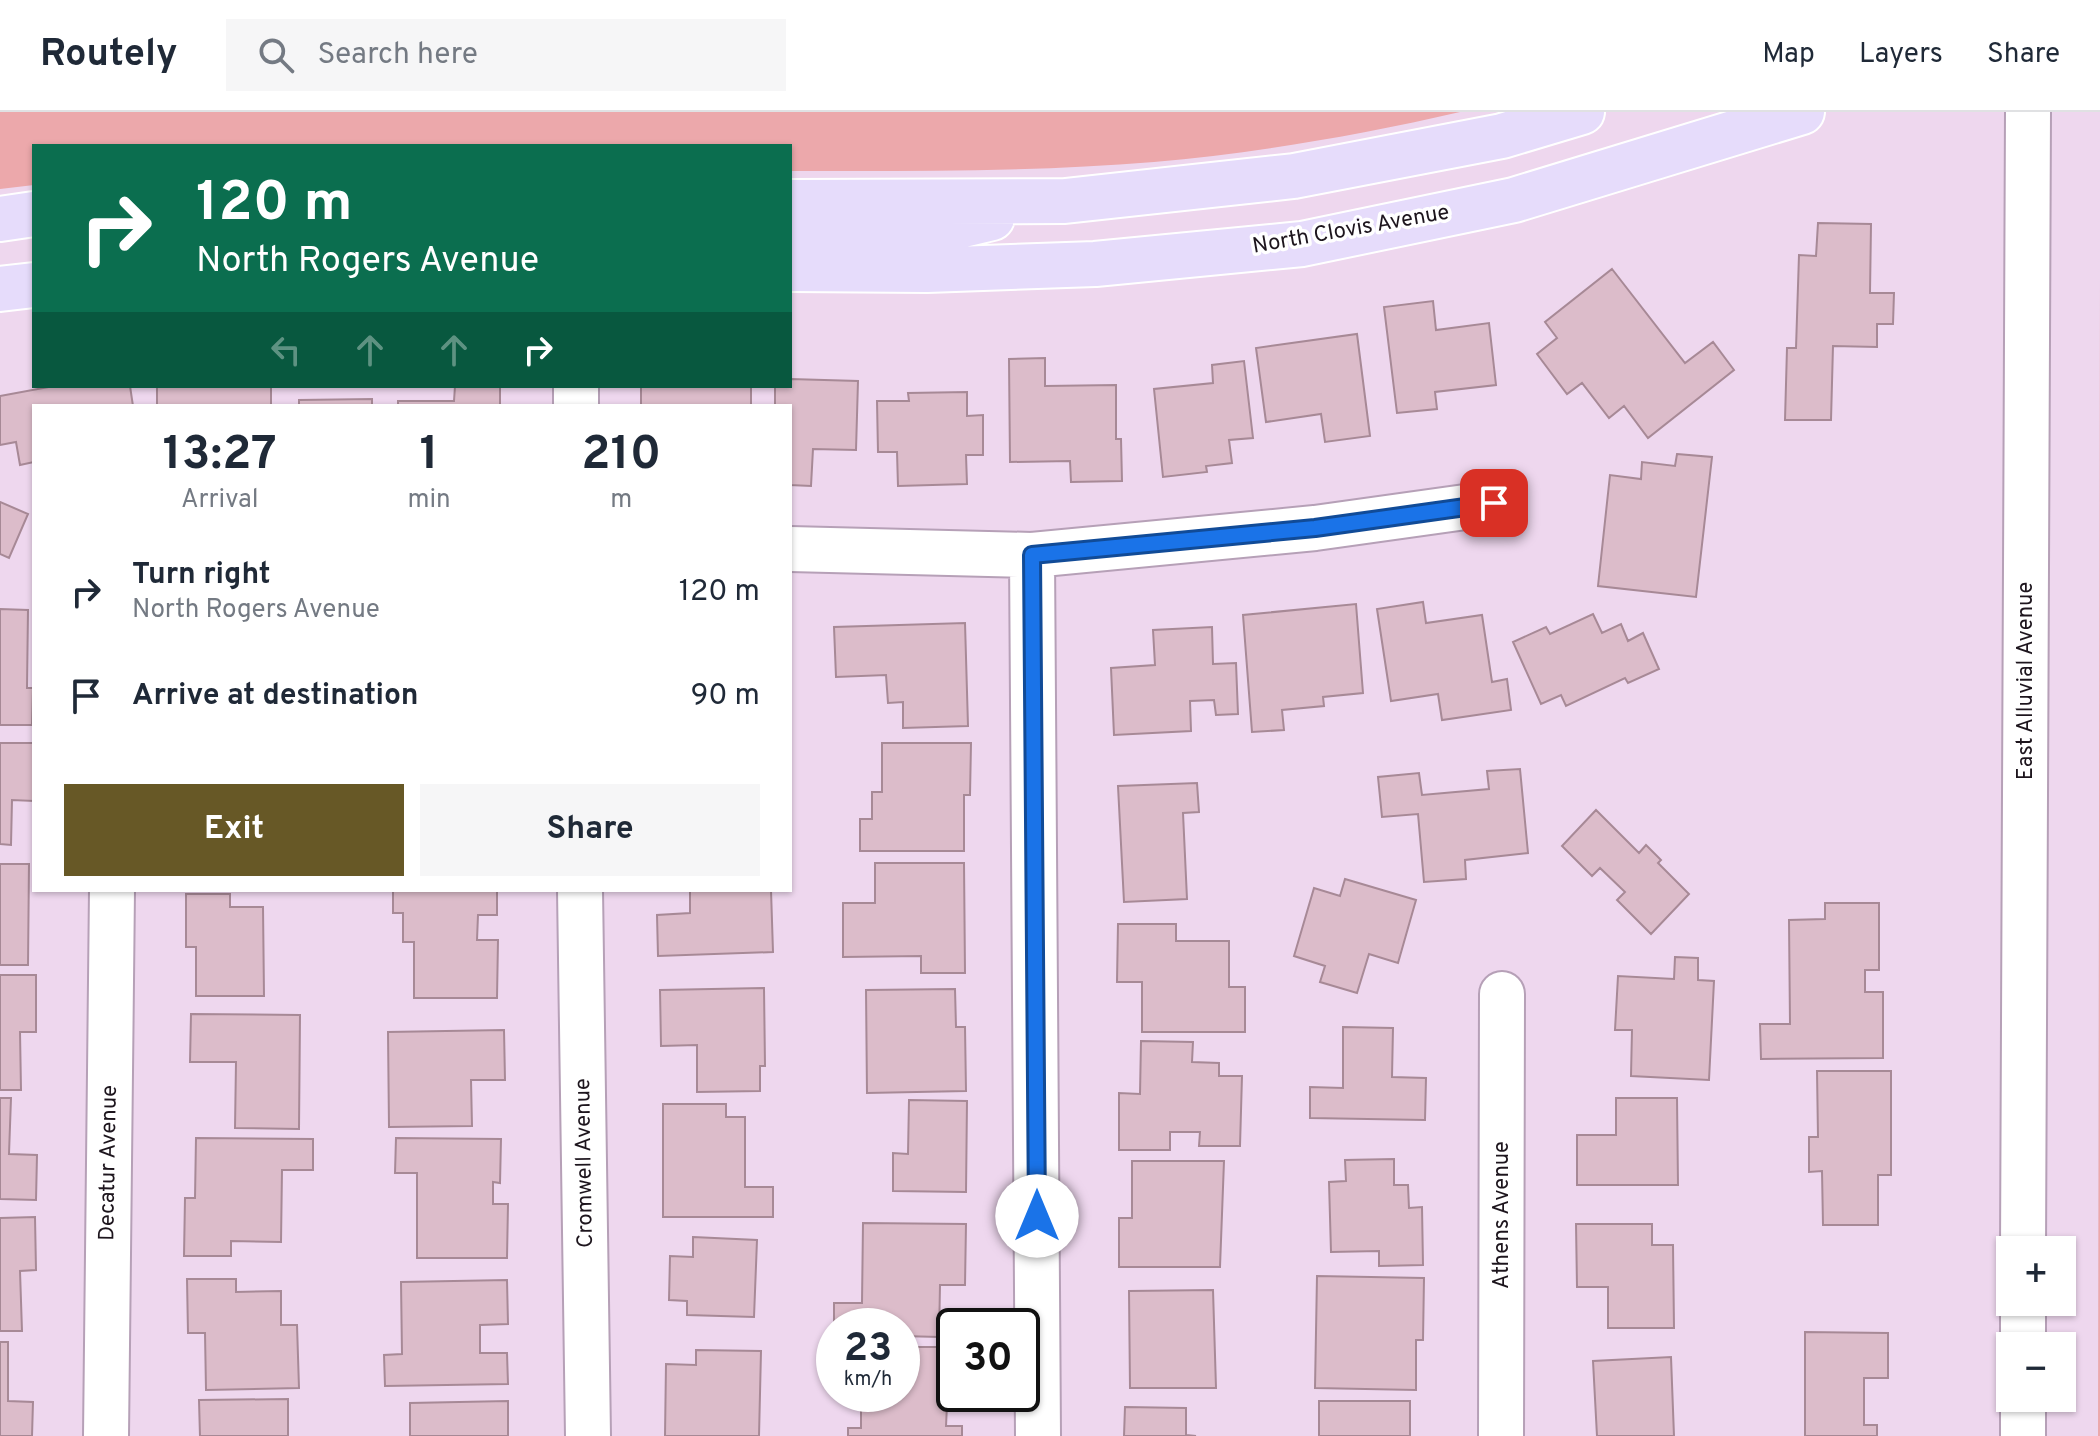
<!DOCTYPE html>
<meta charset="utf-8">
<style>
:root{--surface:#fff;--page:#f6f6f7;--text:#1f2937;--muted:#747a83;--line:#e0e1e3;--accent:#675826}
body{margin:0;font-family:Overpass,sans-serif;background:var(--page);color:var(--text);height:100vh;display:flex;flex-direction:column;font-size:30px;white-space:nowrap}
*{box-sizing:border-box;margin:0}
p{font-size:26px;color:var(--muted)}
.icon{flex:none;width:44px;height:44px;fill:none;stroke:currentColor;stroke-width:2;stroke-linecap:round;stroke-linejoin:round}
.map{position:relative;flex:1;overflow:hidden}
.details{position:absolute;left:32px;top:292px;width:760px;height:488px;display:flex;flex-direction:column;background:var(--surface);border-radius:0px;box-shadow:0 2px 6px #0004}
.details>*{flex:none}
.banner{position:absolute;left:32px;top:32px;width:760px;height:244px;border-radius:0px;box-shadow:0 2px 6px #0004;background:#0b6e4f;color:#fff;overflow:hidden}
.controls{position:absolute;left:1996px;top:1124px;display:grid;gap:16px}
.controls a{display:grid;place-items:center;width:80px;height:80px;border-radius:0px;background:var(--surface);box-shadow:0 2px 6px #0004;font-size:40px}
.speed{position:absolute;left:816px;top:1196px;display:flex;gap:16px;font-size:40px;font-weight:700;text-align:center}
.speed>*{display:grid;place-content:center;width:104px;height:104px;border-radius:50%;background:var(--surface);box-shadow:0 2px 6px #0004;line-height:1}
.speed small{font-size:20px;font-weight:400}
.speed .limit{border:4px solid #111;border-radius:12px;background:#fff;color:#111}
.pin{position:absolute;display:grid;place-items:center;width:68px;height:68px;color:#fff;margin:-34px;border-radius:16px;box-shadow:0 4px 12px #0006}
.me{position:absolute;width:88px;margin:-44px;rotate:0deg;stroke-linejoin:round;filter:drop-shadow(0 0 6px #0008)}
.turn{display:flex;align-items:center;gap:28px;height:168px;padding:0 32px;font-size:36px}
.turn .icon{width:104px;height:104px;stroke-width:2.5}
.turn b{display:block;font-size:56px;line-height:68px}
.lanes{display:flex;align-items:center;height:76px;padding:0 32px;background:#0003;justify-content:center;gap:40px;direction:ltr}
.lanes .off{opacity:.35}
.eta{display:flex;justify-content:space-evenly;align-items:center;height:136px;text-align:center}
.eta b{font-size:48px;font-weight:700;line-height:56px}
.action{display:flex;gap:16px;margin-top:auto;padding:16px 32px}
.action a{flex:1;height:92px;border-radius:0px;background:var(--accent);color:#fff;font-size:32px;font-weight:700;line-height:92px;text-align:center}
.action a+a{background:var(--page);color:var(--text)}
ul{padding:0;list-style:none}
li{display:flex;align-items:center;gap:24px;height:104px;padding:0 32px}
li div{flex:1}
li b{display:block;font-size:30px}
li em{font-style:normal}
header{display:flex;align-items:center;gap:48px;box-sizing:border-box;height:112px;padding:0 40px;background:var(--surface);border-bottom:2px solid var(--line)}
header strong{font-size:38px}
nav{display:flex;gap:44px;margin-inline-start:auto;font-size:28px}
.search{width:560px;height:72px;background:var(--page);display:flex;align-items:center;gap:20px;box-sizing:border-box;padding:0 28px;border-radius:0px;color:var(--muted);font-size:30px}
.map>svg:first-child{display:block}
.green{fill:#eca8ab}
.building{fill:#dcbcca;stroke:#a78996;stroke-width:2}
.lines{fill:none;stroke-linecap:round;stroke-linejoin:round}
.minor-casing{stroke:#b6a0b7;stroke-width:48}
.major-casing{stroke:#fff;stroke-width:48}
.minor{stroke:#fff;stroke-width:44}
.major{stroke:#e6dcfb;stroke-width:44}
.route-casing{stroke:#114b97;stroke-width:20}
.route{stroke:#1a73e8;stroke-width:14}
.labels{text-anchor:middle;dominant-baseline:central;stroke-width:7;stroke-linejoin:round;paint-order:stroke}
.street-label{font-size:22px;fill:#1d151d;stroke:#fff}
</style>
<header>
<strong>Routely</strong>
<div class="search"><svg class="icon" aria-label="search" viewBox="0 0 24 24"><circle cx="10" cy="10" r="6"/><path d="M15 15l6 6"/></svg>Search here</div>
<nav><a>Map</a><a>Layers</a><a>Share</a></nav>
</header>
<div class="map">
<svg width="2100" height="1324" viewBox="0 0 2100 1324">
<rect width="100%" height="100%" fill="#eed7ee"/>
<path class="green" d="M0,0H1460C1360,23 1257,41 1154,50C1033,60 912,59 790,59V34H34V73L0,77Z
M2100,127V1324H2098L2100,165Z"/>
<path class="building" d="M1818,111L1871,112L1870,181H1894L1893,212H1877V235L1833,234L1831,308H1785L1787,236H1796L1799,143L1816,144Z
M1612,157L1685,251L1713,230L1734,258L1648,326L1624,294L1609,306L1582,271L1567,282L1537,242L1557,226L1545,210Z
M1433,189L1436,218L1489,211L1496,273L1435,280L1437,297L1397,301L1384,195Z
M1357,222L1370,324L1325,330L1321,302L1266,310L1256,236Z
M1045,246V274L1116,273V327H1121L1122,369L1071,370L1070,349L1010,350L1009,247Z
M1244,249L1253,326L1229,328L1232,351L1206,354L1207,360L1163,365L1154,277L1213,271L1212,253Z
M790,267L858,269L856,338L813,337L811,374L790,373V294H775V274H790Z
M54,274H130L133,294H34V350L20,353L16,330L0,333V284Z
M157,274H271V294H157Z
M455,274H500V294H398V289H454Z
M641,274H751V294H641Z
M967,280V304L983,303V343H966L967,372L898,374L897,340H878L877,289H909L908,281Z
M372,287V294H299V288Z
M1677,342L1712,345L1696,485L1598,474L1610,363L1641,367L1642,350L1675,354Z
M0,390L28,402L9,446L0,442Z
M1423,490L1426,511L1482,503L1492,570L1507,567L1511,598L1442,608L1438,582L1391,589L1377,497Z
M1356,492L1363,581L1323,585L1324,594L1282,598L1284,618L1252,620L1243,503Z
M0,497L28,498L27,576H33L32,613H0Z
M1593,502L1602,521L1621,512L1628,529L1643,521L1659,557L1628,571L1625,566L1566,594L1561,583L1541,592L1513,530L1546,515L1550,522Z
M965,511L968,614L903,616V590L888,591L886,563L836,565L834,515Z
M1212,515L1213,552L1236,551L1238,602L1216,603L1214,588L1190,589L1191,619L1114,623L1111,556L1155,553L1153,518Z
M0,631H34V689L12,688L11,733L0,732Z
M882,631H971L970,683H964V739H860V707H872V680H882Z
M1520,657L1528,741L1465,748L1466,767L1424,770L1418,702L1382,705L1378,665L1419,661L1422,683L1489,677L1487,659Z
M1197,671L1199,700L1183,701L1187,787L1124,790L1118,674Z
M1596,698L1639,741L1646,733L1661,748L1658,751L1689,782L1651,822L1617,788L1625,780L1600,756L1592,764L1562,734Z
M875,751H964L965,861H921V844L843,845V791H875Z
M0,752H29L28,853H0Z
M1345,767L1416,788L1398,851L1369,842L1357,881L1320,870L1325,854L1294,844L1314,776L1340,784Z
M393,778H497V803H478L477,828H498L497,886H414V830H403V801H393Z
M690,778H771L773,840L658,844L657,803L690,801Z
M186,782H230V795H263L264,884H196V835H186Z
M1825,791H1879V858H1865V880H1883V946L1761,947L1760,912H1790L1789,808L1825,807Z
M1118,812H1176V829H1229V875H1245V920H1142V870H1117Z
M1675,845L1698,846V868L1714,869L1709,968L1631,964L1632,918H1615L1618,864L1674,867Z
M0,863H36V920H20L21,978H0Z
M764,876L765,954H760V979L697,980V933L661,934L660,878Z
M955,877L956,915H965L966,979L867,981L866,878Z
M191,902L300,903L299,1017L235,1016L236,950H190Z
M1343,915L1393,916L1392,965L1426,966L1425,1008L1310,1006V975L1343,976Z
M504,918L505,968H471L472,1014L389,1015L388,920Z
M1141,929L1193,930L1192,950L1219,951V964H1242L1240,1034H1199L1200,1020H1170V1038H1119V981L1140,982Z
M1817,959H1891V1063H1878V1113H1823L1822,1059L1809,1060V1025H1818Z
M0,986H11L9,1042L37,1043L36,1088L0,1087Z
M1616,986H1677L1678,1073H1577V1023H1616Z
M909,988L967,989L966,1080L893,1079V1041L908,1042Z
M663,992H726V1005H745V1075H773V1105H663Z
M196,1026L313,1027V1058H282L281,1130L231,1129V1144H184L185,1086H195Z
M396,1026L501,1027L500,1071L493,1070V1092H508L507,1146H417V1061H395Z
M1394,1047V1073H1408L1409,1096L1422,1095L1423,1153L1379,1154V1139L1331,1140L1329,1070L1346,1069L1345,1048Z
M1132,1049H1224L1220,1155H1119V1106H1132Z
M35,1105L36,1158L20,1159L22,1219H0V1106Z
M863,1111L966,1112L965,1173H940L939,1225L902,1224V1214H834V1222V1191H862Z
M1576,1112H1652V1133H1673L1674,1216H1608V1175H1577Z
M693,1125L757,1128L754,1205L687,1203V1189L669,1188L670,1144L693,1145Z
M1317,1164L1424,1166L1423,1228H1416V1278L1315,1276Z
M187,1167H236V1180L281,1179V1213H297L299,1276L206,1278L205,1221H188Z
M507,1168L508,1212L480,1213V1241H507L508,1272L385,1274L384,1243L402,1242L401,1170Z
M1213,1178L1216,1276H1130L1129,1179Z
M1805,1220L1888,1221V1266H1864V1313H1877V1324H1805Z
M0,1230H8V1289L33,1290L32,1324H0Z
M902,1235H954V1282H968V1293H947L946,1314H962V1324H848V1316H861V1288H870V1282H902Z
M696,1238L761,1239L759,1324H665L666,1252L696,1253Z
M1671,1245L1674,1324H1597L1593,1249Z
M288,1287V1324H200L199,1288Z
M508,1289V1324H410V1291Z
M1319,1289H1410V1324H1319Z
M1125,1295L1186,1296V1323L1196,1324H1124Z"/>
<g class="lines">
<defs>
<path id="minor" d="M576,294V274
M790,437L1032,443L1315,416L1494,391
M1032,443L1038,1324
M580,778L588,1324
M2023,1138L2028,0
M2023,1234V1190
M106,1324L112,778
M1501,1324L1502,882
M2023,1324V1286"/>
<path id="major" d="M790,90L1065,89L1294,64L1502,24L1582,0
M0,107L34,102
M790,123L929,121L992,106
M790,157L927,158L1095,152L1302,132L1514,88L1802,0
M0,177L34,173"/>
</defs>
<use href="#minor" class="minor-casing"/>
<use href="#major" class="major-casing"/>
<use href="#minor" class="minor"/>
<use href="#major" class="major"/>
</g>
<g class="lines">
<defs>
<path id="route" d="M1037,1104L1032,443L1315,416L1494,391"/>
</defs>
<use href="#route" class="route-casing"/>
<use href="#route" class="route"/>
</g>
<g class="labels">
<g class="street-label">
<text transform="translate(1351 118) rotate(-10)">North Clovis Avenue</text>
<text transform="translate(2026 569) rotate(-90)">East Alluvial Avenue</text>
<text transform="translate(109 1051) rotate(-89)">Decatur Avenue</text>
<text transform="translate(585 1051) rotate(-91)">Cromwell Avenue</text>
<text transform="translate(1502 1103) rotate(-90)">Athens Avenue</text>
</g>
</g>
</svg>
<div class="controls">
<a>+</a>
<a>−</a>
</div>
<div class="speed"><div>23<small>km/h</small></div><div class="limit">30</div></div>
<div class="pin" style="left:1494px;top:391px;background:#d93025"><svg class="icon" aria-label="arrive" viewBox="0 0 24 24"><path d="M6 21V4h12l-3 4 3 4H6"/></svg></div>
<svg class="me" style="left:1037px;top:1104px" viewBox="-20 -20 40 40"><circle r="19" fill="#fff"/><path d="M0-13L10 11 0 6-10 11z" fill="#1a73e8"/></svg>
<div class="banner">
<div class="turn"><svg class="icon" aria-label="right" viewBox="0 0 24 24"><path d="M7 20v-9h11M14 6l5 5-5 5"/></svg><div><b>120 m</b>North Rogers Avenue</div></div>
<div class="lanes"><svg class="icon off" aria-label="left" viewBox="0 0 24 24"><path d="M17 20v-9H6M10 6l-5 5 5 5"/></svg><svg class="icon off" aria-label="ahead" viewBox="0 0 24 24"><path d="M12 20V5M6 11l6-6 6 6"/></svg><svg class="icon off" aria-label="ahead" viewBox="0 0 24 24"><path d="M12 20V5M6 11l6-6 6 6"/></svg><svg class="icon" aria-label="right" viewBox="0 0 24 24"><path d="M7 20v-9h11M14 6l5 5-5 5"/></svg></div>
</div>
<section class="details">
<div class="eta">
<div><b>13:27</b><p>Arrival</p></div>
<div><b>1</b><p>min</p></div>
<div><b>210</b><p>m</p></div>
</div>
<ul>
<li><svg class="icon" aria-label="right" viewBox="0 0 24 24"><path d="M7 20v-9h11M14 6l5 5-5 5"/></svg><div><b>Turn right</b><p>North Rogers Avenue</p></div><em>120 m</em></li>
<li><svg class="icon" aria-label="arrive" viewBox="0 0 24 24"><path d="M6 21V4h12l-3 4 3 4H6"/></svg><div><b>Arrive at destination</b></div><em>90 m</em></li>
</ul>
<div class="action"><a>Exit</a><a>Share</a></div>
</section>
</div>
